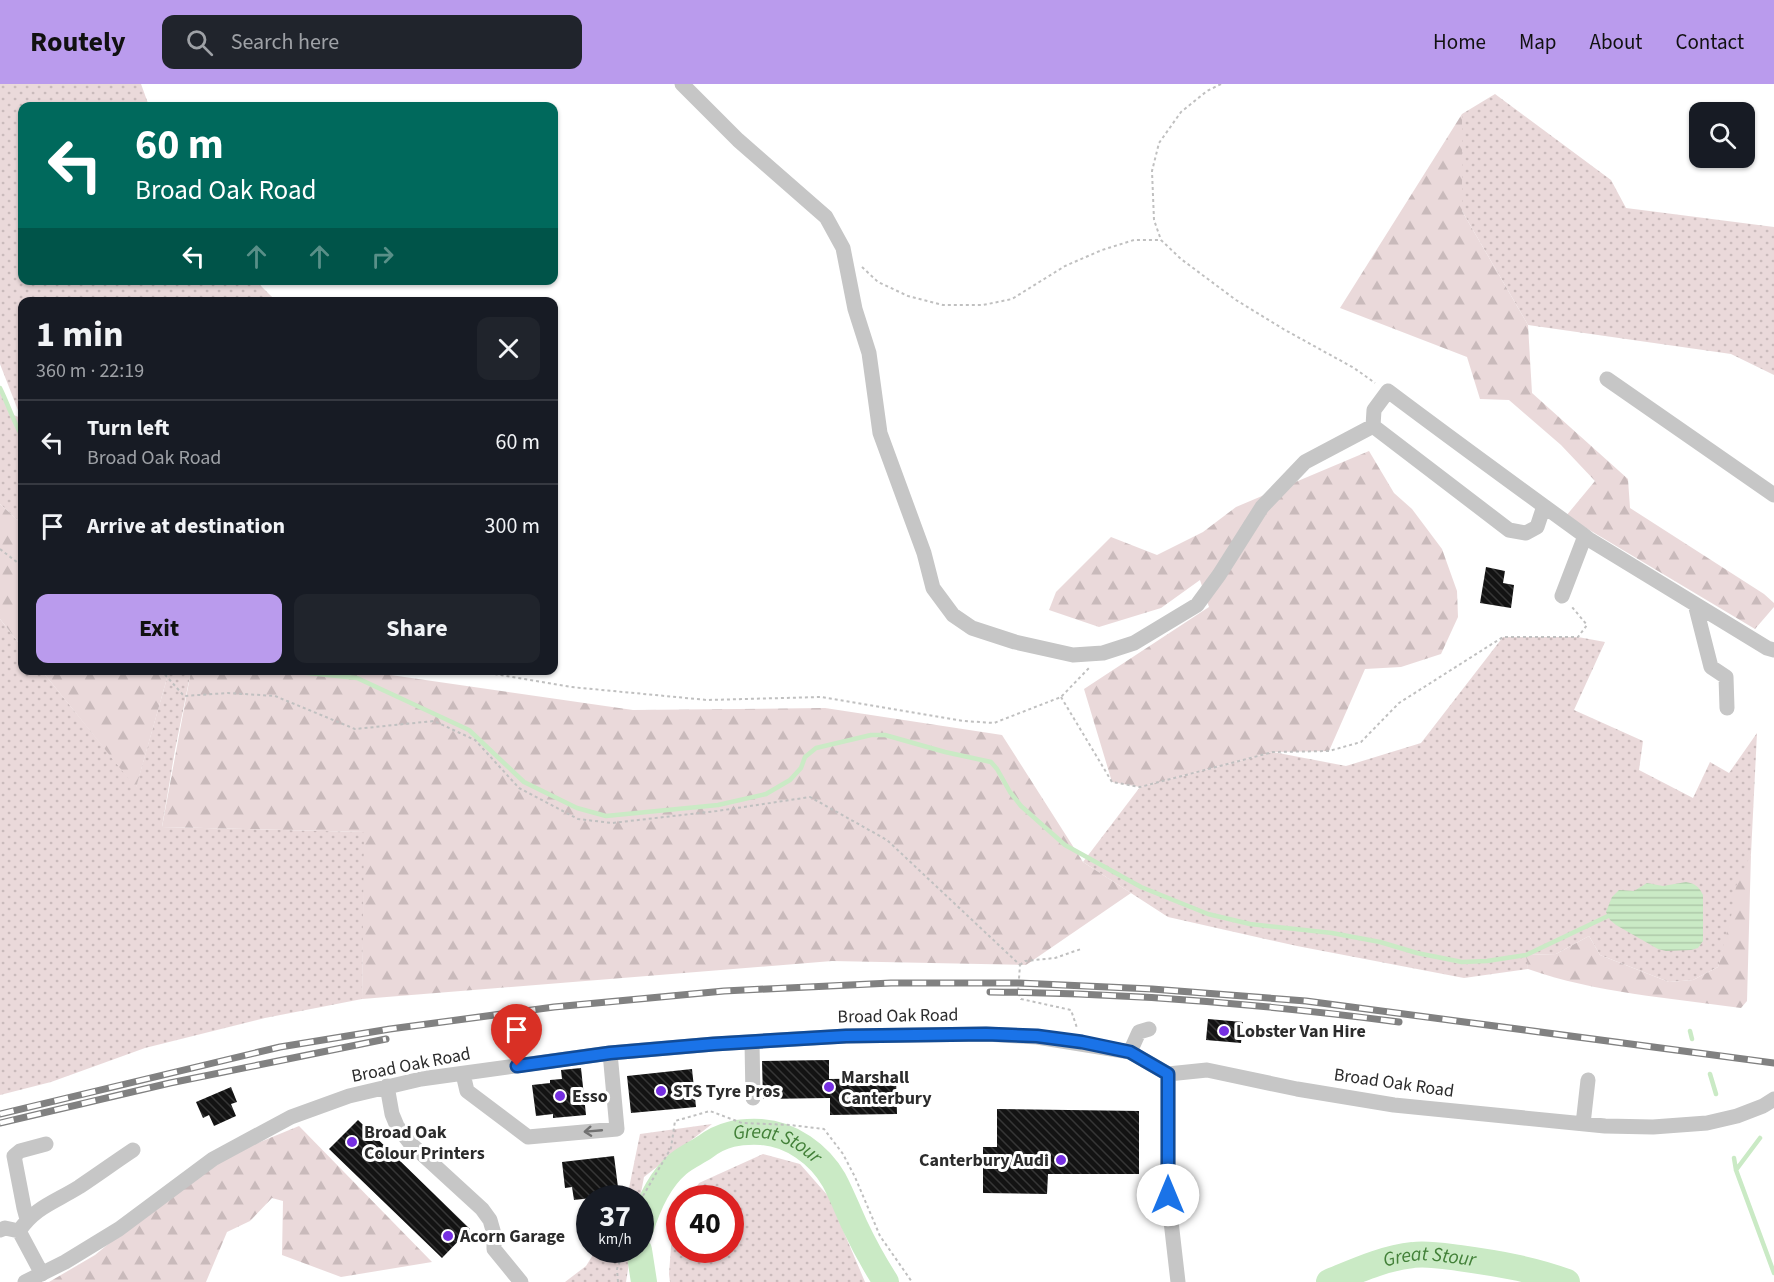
<!DOCTYPE html>
<meta charset="utf-8">
<style>
:root{--surface:#171b24;--page:#20242c;--text:#f1f3f6;--muted:#9ea1a6;--line:#363941;--accent:#ba9bed}
body{margin:0;font-family:"Source Sans 3",sans-serif;background:var(--page);color:var(--text);height:100vh;display:flex;flex-direction:column;font-size:22px;white-space:nowrap}
*{box-sizing:border-box;margin:0}
p{font-size:20px;color:var(--muted)}
.icon{flex:none;width:33px;height:33px;fill:none;stroke:currentColor;stroke-width:2;stroke-linecap:round;stroke-linejoin:round}
.map{position:relative;flex:1;overflow:hidden}
.details{position:absolute;left:18px;top:213px;width:540px;height:378px;display:flex;flex-direction:column;background:var(--surface);border-radius:12px;box-shadow:0 2px 4px #0004}
.details>*{flex:none}
.guide{position:absolute;left:18px;top:18px;width:540px;height:183px;border-radius:12px;box-shadow:0 2px 4px #0004;background:#00695c;color:#fff;overflow:hidden}
.buttons{position:absolute;left:1689px;top:18px;display:grid;gap:12px}
.buttons a{display:grid;place-items:center;width:66px;height:66px;border-radius:12px;background:var(--surface);box-shadow:0 2px 4px #0004;font-size:30px}
.speed{position:absolute;left:576px;top:1101px;display:flex;gap:12px;font-size:30px;font-weight:700;text-align:center}
.speed>*{display:grid;place-content:center;width:78px;height:78px;border-radius:50%;background:var(--surface);box-shadow:0 2px 4px #0004;line-height:1}
.speed small{font-size:15px;font-weight:400}
.speed .limit{border:9px solid #d22;background:#fff;color:#111}
.pin{position:absolute;display:grid;place-items:center;width:51px;height:51px;color:#fff;margin:-62px -26px;border-radius:50% 50% 50% 0;rotate:-45deg;box-shadow:0 0 6px #0007}
.pin .icon{rotate:45deg}
.me{position:absolute;width:66px;margin:-33px;rotate:0deg;stroke-linejoin:round;filter:drop-shadow(0 0 4px #0008)}
.turn{display:flex;align-items:center;gap:21px;height:126px;padding:0 18px;font-size:27px}
.turn .icon{width:78px;height:78px;stroke-width:2.5}
.turn b{display:block;font-size:42px;line-height:51px}
.lanes{display:flex;align-items:center;height:57px;padding:0 18px;background:#0003;justify-content:center;gap:30px;direction:ltr}
.lanes .off{opacity:.35}
.round{display:grid;place-items:center;flex:none;width:63px;height:63px;border-radius:12px;background:var(--page)}
.summary{display:flex;align-items:center;justify-content:space-between;height:102px;padding:0 18px}
h1{font-size:36px;font-weight:700;line-height:45px}
.button{display:flex;gap:12px;margin-top:auto;padding:12px 18px}
.button a{flex:1;height:69px;border-radius:12px;background:var(--accent);color:#111;font-size:24px;font-weight:700;line-height:69px;text-align:center}
.button a+a{background:var(--page);color:var(--text)}
ul{padding:0;list-style:none}
li{display:flex;align-items:center;gap:18px;height:84px;padding:0 18px;border-top:2px solid var(--line)}
li div{flex:1}
li b{display:block;font-size:22px}
li em{font-style:normal}
header{display:flex;align-items:center;gap:36px;box-sizing:border-box;height:84px;padding:0 30px;background:var(--accent);color:#111}
header strong{font-size:28px}
nav{display:flex;gap:33px;margin-inline-start:auto;font-size:21px}
.search{width:420px;height:54px;background:var(--page);display:flex;align-items:center;gap:15px;box-sizing:border-box;padding:0 21px;border-radius:12px;color:var(--muted);font-size:22px}
.map>svg:first-child{display:block}
.grass{fill:url(#grass-dots)}
.forest{fill:url(#forest-firs)}
.water{fill:url(#water-rules)}
.lines{fill:none;stroke-linecap:round;stroke-linejoin:round}
.stream{stroke:#caeac5;stroke-width:4.5}
.river{stroke:#caeac5;stroke-width:26}
.building{fill:url(#building-back-hatch)}
.path{stroke:#c0c0c0;stroke-width:2;stroke-dasharray:3 3;stroke-linecap:butt}
.minor{stroke:#c6c6c6;stroke-width:15}
.rail-casing{stroke:#818181;stroke-width:7}
.rail{stroke:#fff;stroke-width:4.5;stroke-dasharray:14;stroke-linecap:butt}
.oneway{stroke:#717171}
.route-casing{stroke:#114b97;stroke-width:15}
.route{stroke:#1a73e8;stroke-width:10}
.poi-dot{fill:#762fe2;stroke:#fff;stroke-width:2}
.labels{text-anchor:middle;dominant-baseline:central;stroke-width:6;stroke-linejoin:round;paint-order:stroke}
.street-label{font-size:18px;fill:#2c2c2c;stroke:#fff}
.poi-label{font-size:18px;font-weight:bold;fill:#2c2c2c;stroke:#fff;text-anchor:start}
.water-label{font-size:20px;font-style:italic;fill:#428038;stroke:#fff}
</style>
<header>
<strong>Routely</strong>
<div class="search"><svg class="icon" aria-label="search" viewBox="0 0 24 24"><circle cx="10" cy="10" r="6"/><path d="M15 15l6 6"/></svg>Search here</div>
<nav><a>Home</a><a>Map</a><a>About</a><a>Contact</a></nav>
</header>
<div class="map">
<svg width="1774" height="1198" viewBox="0 0 1774 1198">
<defs>
<pattern id="grass-dots" width="8" height="8" patternUnits="userSpaceOnUse" patternTransform="scale(1.5)"><rect width="8" height="8" fill="#ead9da"/><path d="M2 2h.1M6 6h.1" fill="none" stroke="#c9babb" stroke-width="1.8" stroke-linecap="round"/></pattern>
<pattern id="forest-firs" width="22" height="20" patternUnits="userSpaceOnUse" patternTransform="scale(1.5)"><rect width="22" height="20" fill="#ead9da"/><path d="M5 1l3.5 6h-7zM16 11l3.5 6h-7z" fill="#c9babb"/></pattern>
<pattern id="water-rules" width="6" height="5" patternUnits="userSpaceOnUse" patternTransform="scale(1.5)"><rect width="6" height="5" fill="#caeac5"/><path d="M0 2.5h6" fill="none" stroke="#aec9a9"/></pattern>
<pattern id="building-back-hatch" width="6" height="6" patternUnits="userSpaceOnUse" patternTransform="scale(1.5)"><rect width="6" height="6" fill="#131313"/><path d="M-1 5l2 2M0 0l6 6M5-1l2 2" fill="none" stroke="#363636"/></pattern>
</defs>
<rect width="100%" height="100%" fill="#fff"/>
<path class="grass" d="M0,0H141L149,22H22V196L256,197L273,214V217L22,218V440L0,420V304L8,318L11,330L21,334L0,280Z
M1495,10L1611,96L1626,124L1774,143V291L1731,270L1528,241L1462,127V30Z
M0,535L22,563V586L42,587L136,703L169,587H191L175,666L162,743L365,748L362,915L265,934L145,964L51,998L0,1011Z
M1503,553H1578L1605,558L1574,626L1643,657L1639,686L1693,714L1710,678L1729,689L1757,649L1751,770L1718,883L1693,896L1669,898L1600,871L1589,852L1556,870L1527,871L1528,885L1464,894L1297,862L1168,833L1083,778L1140,703L1273,668L1346,682L1421,659Z
M712,1040L644,1093L640,1114H627L640,1050Z
M763,1070L800,1080L829,1113L865,1198H670L669,1190L672,1150L679,1136L680,1166H730V1114H691L699,1099Z
M596,1166H631L626,1198H565L586,1182Z"/>
<path class="forest" d="M1462,30V127L1528,241L1532,309L1628,395L1630,424L1764,510L1774,519V523L1755,545L1566,432L1595,397L1561,361L1509,316L1480,315L1467,273L1340,224Z
M1369,367L1394,409L1412,425L1442,465L1457,507L1458,533L1441,570L1401,583L1365,585L1329,667L1273,668L1140,703L1112,698L1084,605L1209,523L1200,496L1161,524L1099,543L1049,526L1056,508L1111,453L1157,471L1203,448L1236,423Z
M0,420L22,440V563L0,535Z
M42,587H169L136,704Z
M363,587L633,626L825,624L1002,651L1083,778L1131,809L1026,881L832,877L362,915L364,748L162,743L191,587Z
M1751,770L1747,917L1741,924C1670,914 1596,909 1528,885L1526,871L1556,870L1589,852L1600,871L1669,898L1693,896L1718,883L1731,833L1736,802Z
M299,1042L432,1178L341,1193L282,1171L283,1117L272,1114L250,1137L227,1148L206,1198H49L95,1171L204,1081Z"/>
<path class="water" d="M1686,798C1695,800 1699,802 1703,811V857L1698,864L1691,866L1666,867L1658,865L1616,841L1610,836L1606,828L1612,813L1619,806L1634,807L1647,799L1663,802Z"/>
<g class="lines">
<path class="stream" d="M0,304C8,320 13,337 22,352
M278,586L357,594L469,646L524,698L577,724L606,732L718,721L766,710L790,696L801,684L805,673L816,664L871,651H885L945,668L991,678L997,685L1010,708L1021,722L1065,761L1141,803L1208,830L1250,840L1332,849L1380,858L1417,869L1462,878L1487,877L1526,871L1608,832
M1690,947L1692,955
M1710,990L1716,1010
M1734,1074L1736,1086L1774,1189
M1736,1086L1760,1054"/>
<g class="river">
<path id="s1" d="M640,1147C647,1124 659,1096 678,1080C686,1073 696,1069 705,1063C722,1050 739,1047 761,1048C791,1050 819,1070 834,1096C842,1111 848,1127 855,1142C864,1161 875,1181 886,1198"/>
<path d="M639,1166L644,1198"/>
<path id="s2" d="M1329,1198C1356,1187 1384,1174 1413,1171C1427,1169 1444,1172 1459,1174C1495,1179 1533,1185 1567,1198"/>
</g>
</g>
<path class="building" d="M1486,483L1505,487L1503,499L1514,501L1511,524L1480,519Z
M1208,935L1243,938L1241,959L1206,956Z
M829,976V995L896,994L897,1030L830,1031V1014L763,1015L762,977Z
M581,984L586,1031L553,1034V1030L536,1032L532,1001L550,999V996L562,995L561,986Z
M692,985L696,1023L631,1029L627,992Z
M231,1003L237,1018L231,1020L236,1032L214,1042L209,1031L203,1034L196,1018Z
M997,1025L1139,1027V1090H1048L1047,1110L983,1109V1063H997Z
M358,1036L470,1145L442,1174L329,1065Z
M614,1072L619,1111L574,1116L572,1103L565,1104L562,1078Z"/>
<g class="lines">
<path class="path" d="M1221,0L1207,7L1181,28L1159,59L1152,87L1154,136L1161,156L1181,175L1236,216L1285,246L1354,284L1375,299
M862,183L878,198L908,212L943,221H983L1012,215L1065,182L1102,166L1134,156H1161
M0,465L22,482
M161,586L184,612L228,609L275,612L355,645L434,637L475,656L519,704L578,735L612,739L717,727L810,713L887,756L1020,881L1018,908L1021,915L1071,926L1077,944
M471,586L571,603L707,616L821,613L964,637L994,639L1061,613L1089,584
M1061,613L1112,698L1140,703L1273,668L1329,667L1361,658L1399,619L1503,553H1578L1587,541L1572,523
M1020,881L1025,877L1055,874L1081,865
M640,1117L671,1064L675,1037L710,1027L742,1039L790,1041L824,1045L843,1070L855,1093L880,1152L912,1198
M618,1198L617,1185L624,1166"/>
<path class="minor" d="M682,0L738,56L826,133L843,164L855,225L869,269L880,349L924,469L933,504L953,531L972,544L1015,558L1073,571L1103,569L1134,559L1197,521L1219,491L1262,423L1305,378L1373,342
M1607,295L1774,411
M1544,422L1537,443L1526,449L1509,446L1373,342L1374,326L1388,307C1453,356 1519,404 1585,452L1590,456L1767,564L1774,566
M1562,512L1585,452
M1695,520L1711,583L1726,593L1727,624
M752,958L753,1014
M1130,968L1139,948L1149,945
M463,990L467,1007L528,1053L617,1045L610,969
M1168,990V1111L1178,1198
M387,1002L392,1030L397,1042L410,1059L482,1125L490,1136L494,1150V1165L521,1198
M1583,1040L1588,996
M27,1135L24,1124L14,1072L20,1067L46,1060
M0,1146L5,1144L19,1147
M42,1190L19,1147C35,1123 55,1118 79,1103C97,1091 115,1078 133,1066
M25,1198L65,1178L119,1145L213,1075L291,1033L349,1012L421,995L610,969L714,960L846,952L986,950L1037,953L1130,968L1168,990L1207,986L1297,1005L1394,1021L1605,1042L1653,1043L1707,1039L1737,1032L1763,1022L1774,1015"/>
<defs>
<path id="rail" d="M990,908C1127,909 1263,920 1399,938
M0,1030L280,963L390,945L554,923L724,907L891,899H1019L1152,905L1306,917L1774,979
M0,1039L170,999L386,955"/>
</defs>
<use href="#rail" class="rail-casing"/>
<use href="#rail" class="rail"/>
</g>
<defs><path id="oneway-shaft" d="M-6 0H5M1.5-3L5.5 0L1.5 3" fill="none" stroke-width="1.6" stroke-linecap="round" stroke-linejoin="round" transform="scale(1.5)"/></defs>
<use class="oneway" href="#oneway-shaft" transform="translate(593 1047) rotate(175)"/>
<g class="lines">
<defs>
<path id="route" d="M517,982L610,969L714,960L846,952L986,950L1037,952L1082,958L1130,968L1168,990V1111"/>
</defs>
<use href="#route" class="route-casing"/>
<use href="#route" class="route"/>
</g>
<g class="poi-dot">
<circle cx="1224" cy="947" r="6"/>
<circle cx="829" cy="1003" r="6"/>
<circle cx="661" cy="1007" r="6"/>
<circle cx="560" cy="1012" r="6"/>
<circle cx="352" cy="1058" r="6"/>
<circle cx="1061" cy="1076" r="6"/>
<circle cx="448" cy="1152" r="6"/>
</g>
<g class="labels">
<g class="street-label">
<text transform="translate(898 932) rotate(-1)">Broad Oak Road</text>
<text transform="translate(411 981) rotate(-11)">Broad Oak Road</text>
<text transform="translate(1394 999) rotate(8)">Broad Oak Road</text>
</g>
<g class="poi-label">
<text x="1236" y="947">Lobster Van Hire</text>
<text x="841" y="993">Marshall<tspan x="841" dy="21">Canterbury</tspan></text>
<text x="673" y="1007">STS Tyre Pros</text>
<text x="572" y="1012">Esso</text>
<text x="364" y="1048">Broad Oak<tspan x="364" dy="21">Colour Printers</tspan></text>
<text x="1049" y="1076" text-anchor="end">Canterbury Audi</text>
<text x="460" y="1152">Acorn Garage</text>
</g>
<g class="water-label">
<text stroke="none"><textPath href="#s1" startOffset="188">Great Stour</textPath></text>
<text stroke="none"><textPath href="#s2" startOffset="105">Great Stour</textPath></text>
</g>
</g>
</svg>
<div class="buttons">
<a><svg class="icon" aria-label="search" viewBox="0 0 24 24"><circle cx="10" cy="10" r="6"/><path d="M15 15l6 6"/></svg></a>
</div>
<div class="speed"><div>37<small>km/h</small></div><div class="limit">40</div></div>
<div class="pin" style="left:517px;top:982px;background:#d93025"><svg class="icon" aria-label="arrive" viewBox="0 0 24 24"><path d="M6 21V4h12l-3 4 3 4H6"/></svg></div>
<svg class="me" style="left:1168px;top:1111px" viewBox="-20 -20 40 40"><circle r="19" fill="#fff"/><path d="M0-13L10 11 0 6-10 11z" fill="#1a73e8"/></svg>
<div class="guide">
<div class="turn"><svg class="icon" aria-label="left" viewBox="0 0 24 24"><path d="M17 20v-9H6M10 6l-5 5 5 5"/></svg><div><b>60 m</b>Broad Oak Road</div></div>
<div class="lanes"><svg class="icon" aria-label="left" viewBox="0 0 24 24"><path d="M17 20v-9H6M10 6l-5 5 5 5"/></svg><svg class="icon off" aria-label="ahead" viewBox="0 0 24 24"><path d="M12 20V5M6 11l6-6 6 6"/></svg><svg class="icon off" aria-label="ahead" viewBox="0 0 24 24"><path d="M12 20V5M6 11l6-6 6 6"/></svg><svg class="icon off" aria-label="right" viewBox="0 0 24 24"><path d="M7 20v-9h11M14 6l5 5-5 5"/></svg></div>
</div>
<section class="details">
<div class="summary"><div><h1>1 min</h1><p>360 m · 22:19</p></div><a class="round"><svg class="icon" aria-label="close" viewBox="0 0 24 24"><path d="M6 6l12 12M18 6L6 18"/></svg></a></div>
<ul>
<li><svg class="icon" aria-label="left" viewBox="0 0 24 24"><path d="M17 20v-9H6M10 6l-5 5 5 5"/></svg><div><b>Turn left</b><p>Broad Oak Road</p></div><em>60 m</em></li>
<li><svg class="icon" aria-label="arrive" viewBox="0 0 24 24"><path d="M6 21V4h12l-3 4 3 4H6"/></svg><div><b>Arrive at destination</b></div><em>300 m</em></li>
</ul>
<div class="button"><a>Exit</a><a>Share</a></div>
</section>
</div>
